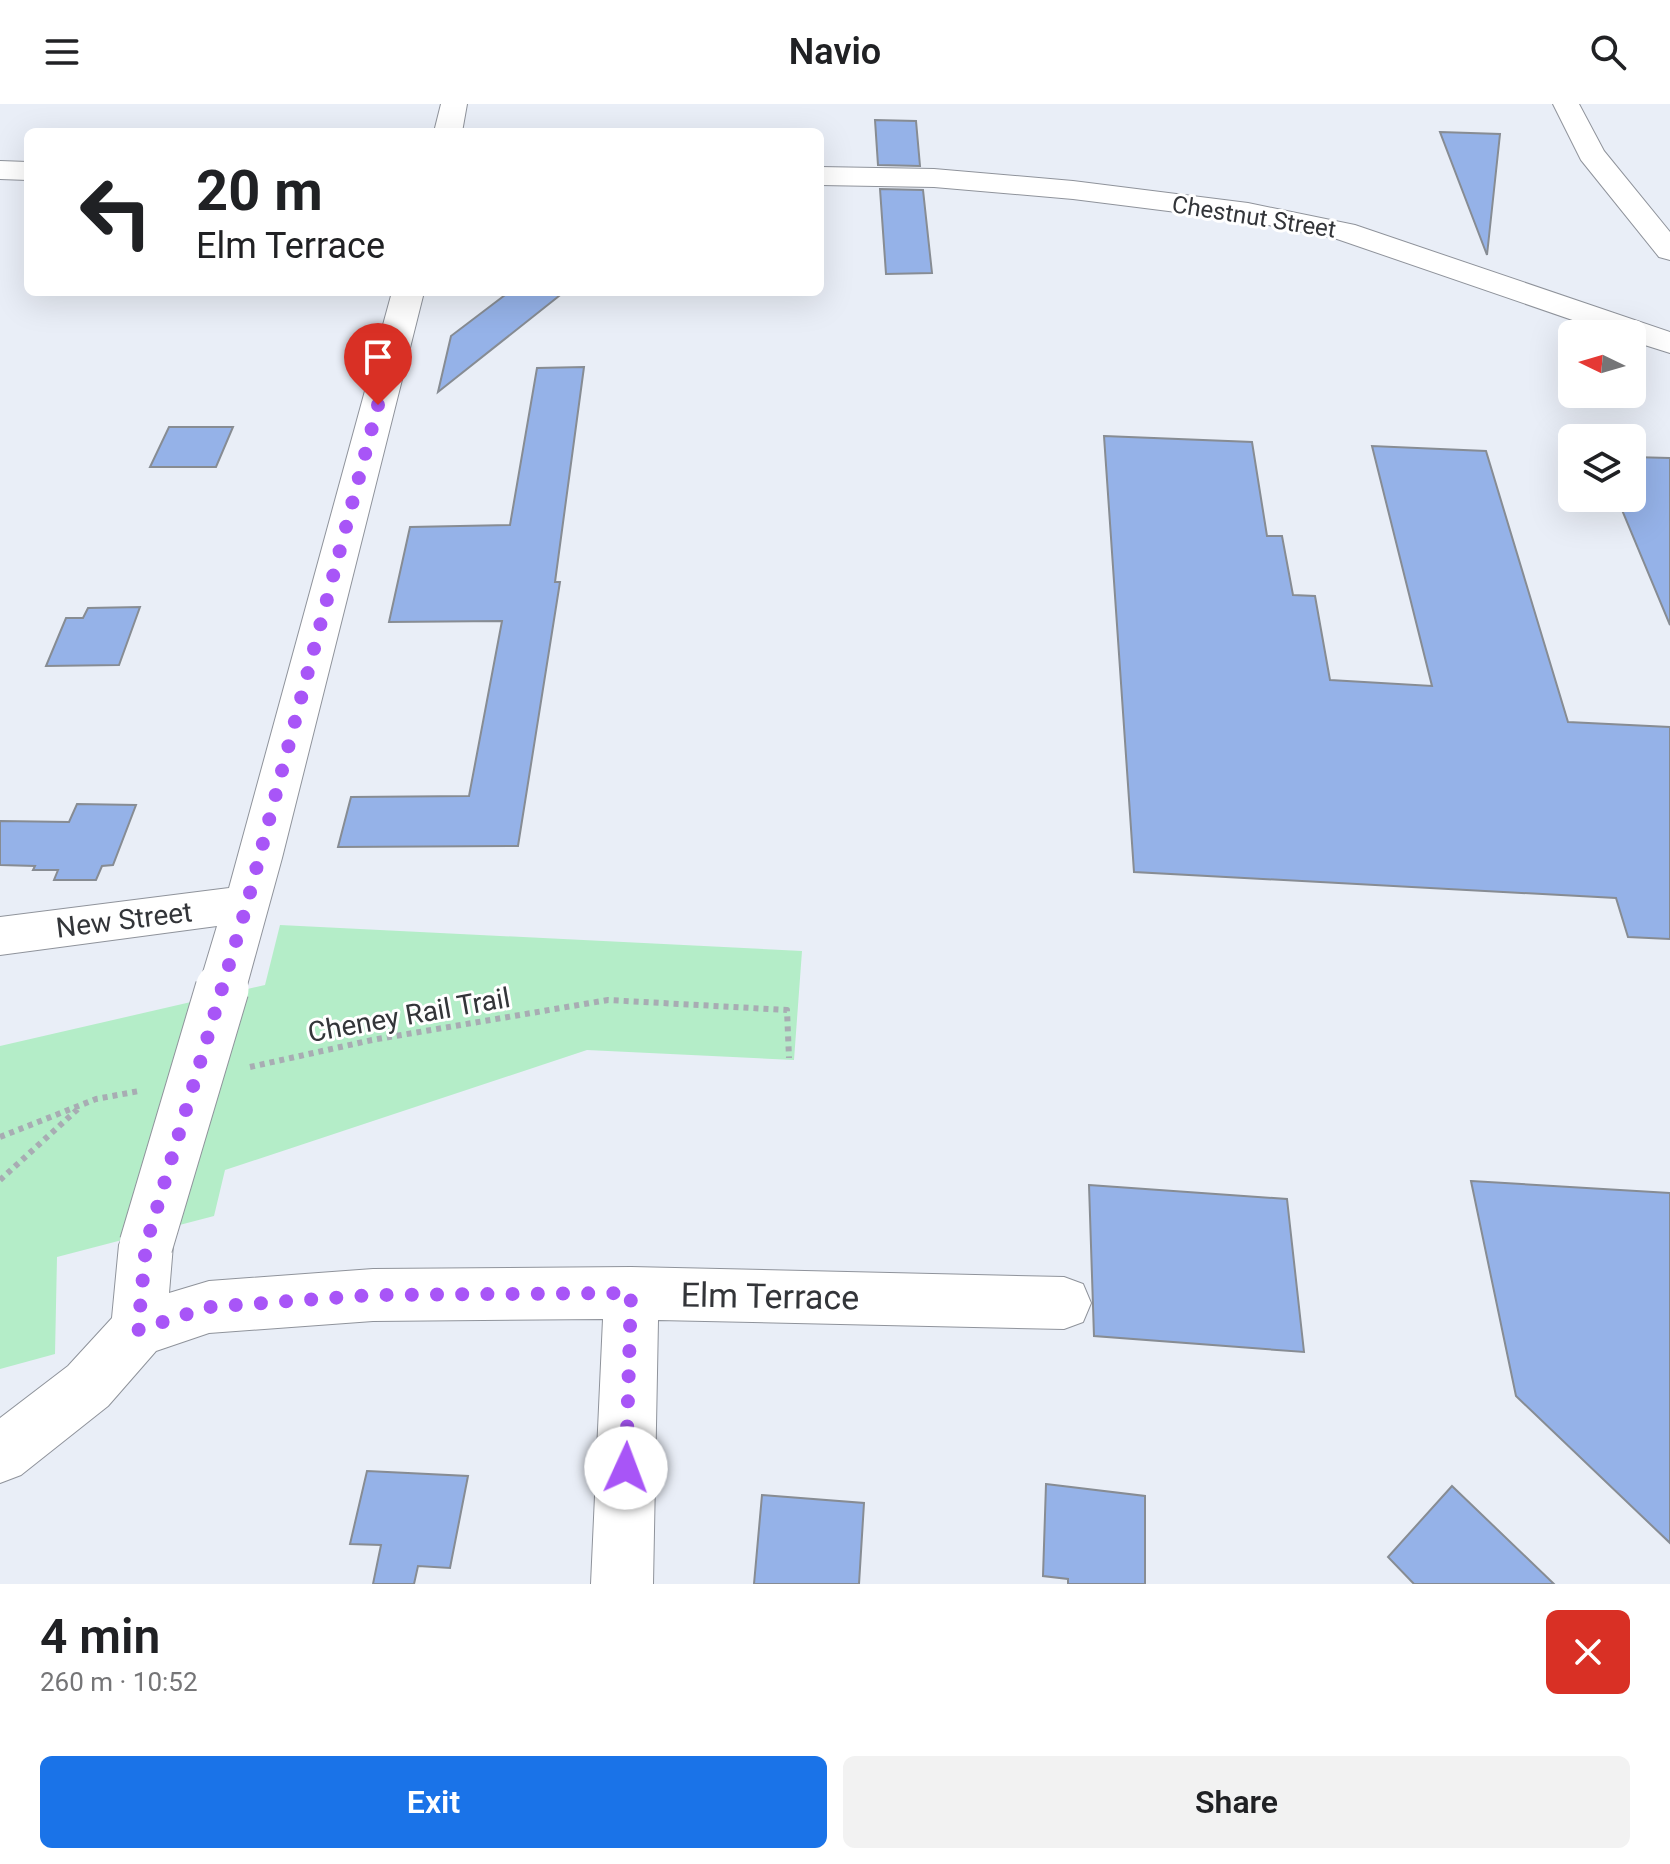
<!DOCTYPE html>
<meta charset="utf-8">
<style>
:root{--surface:#fff;--page:#f2f2f2;--text:#202124;--muted:#757577;--accent:#1a73e8}
body{margin:0;font-family:Roboto,sans-serif;background:var(--page);color:var(--text);height:100vh;display:flex;flex-direction:column;font-size:30px;white-space:nowrap}
*{box-sizing:border-box;margin:0}
p{font-size:26px;color:var(--muted)}
.icon{flex:none;width:44px;height:44px;fill:none;stroke:currentColor;stroke-width:2;stroke-linecap:round;stroke-linejoin:round}
.map{position:relative;height:1480px;overflow:hidden}
.sheet{display:flex;flex-direction:column;background:var(--surface);flex:1}
.sheet>*{flex:none}
.guide{position:absolute;left:24px;top:24px;width:800px;height:168px;border-radius:12px;box-shadow:0 8px 32px #0002;background:#fff;color:var(--text);overflow:hidden}
.needle{width:52px;rotate:275deg}
.controls{position:absolute;left:1558px;top:216px;display:grid;gap:16px}
.controls a{display:grid;place-items:center;width:88px;height:88px;border-radius:12px;background:var(--surface);box-shadow:0 8px 32px #0002;font-size:40px}
.pin{position:absolute;display:grid;place-items:center;width:68px;height:68px;color:#fff;margin:-82px -34px;border-radius:50% 50% 50% 0;rotate:-45deg;box-shadow:0 0 8px #0007}
.pin .icon{rotate:45deg}
.me{position:absolute;width:88px;margin:-44px;rotate:2deg;stroke-linejoin:round;filter:drop-shadow(0 0 6px #0008)}
.turn{display:flex;align-items:center;gap:28px;height:168px;padding:0 40px;font-size:36px}
.turn .icon{width:104px;height:104px;stroke-width:2.5}
.turn b{display:block;font-size:56px;line-height:68px}
.round{display:grid;place-items:center;flex:none;width:84px;height:84px;border-radius:12px;background:var(--page)}
.overview{display:flex;align-items:center;justify-content:space-between;height:136px;padding:0 40px}
h1{font-size:48px;font-weight:600;line-height:60px}
.cta{display:flex;gap:16px;margin-top:auto;padding:16px 40px}
.cta a{flex:1;height:92px;border-radius:12px;background:var(--accent);color:#fff;font-size:32px;font-weight:600;line-height:92px;text-align:center}
.cta a+a{background:var(--page);color:var(--text)}
header{display:flex;justify-content:space-between;align-items:center;height:104px;padding:0 40px;background:var(--surface);font-size:36px;font-weight:600}
.map>svg:first-child{display:block}
.green{fill:#b4edc8}
.building{fill:#95b2e8;stroke:#878c93;stroke-width:2}
.lines{fill:none;stroke-linecap:round;stroke-linejoin:round}
.street-casing{stroke:#8f939b;stroke-width:2}
.path{stroke:#a8acb3;stroke-width:6;stroke-dasharray:5 5;stroke-linecap:butt}
.street{fill:#fff;fill-rule:evenodd}
.street-bridge-casing{stroke:#8f939b;stroke-width:55;stroke-linecap:butt}
.street-bridge{stroke:#fff;stroke-width:53}
.route{stroke:#a855f7;stroke-width:14;stroke-dasharray:0 25.2}
.labels{text-anchor:middle;dominant-baseline:central;stroke-width:6;stroke-linejoin:round;paint-order:stroke}
.far-street-label{font-size:24px;fill:#333539;stroke:#fff}
.street-label{font-size:28px;fill:#333539;stroke:#fff}
.near-street-label{font-size:34px;fill:#333539;stroke:#fff}
</style>
<header><svg class="icon" aria-label="menu" viewBox="0 0 24 24"><path d="M4 6h16M4 12h16M4 18h16"/></svg>Navio<svg class="icon" aria-label="search" viewBox="0 0 24 24"><circle cx="10" cy="10" r="6"/><path d="M15 15l6 6"/></svg></header>
<div class="map">
<svg width="1670" height="1480" viewBox="0 0 1670 1480">
<rect width="100%" height="100%" fill="#e9eef7"/>
<path class="green" d="M280,821L802,847L794,956L587,946L225,1066L214,1112L57,1153L55,1250L0,1265V942L265,881Z"/>
<path class="building" d="M875,16L916,17L920,62L878,61Z
M1440,28L1500,30L1487,151Z
M880,85L923,86L932,169L886,170Z
M509,188H564L438,288L451,232Z
M584,263L555,478H560L518,742L338,743L351,693L469,692L502,517L389,518L410,423L510,421L537,264Z
M169,323H233L216,363H150Z
M1104,332L1252,338L1267,432H1282L1293,491L1315,492L1330,576L1432,582L1372,342L1486,347L1568,618L1670,623V835L1628,833L1616,794L1134,768Z
M1632,353L1670,354V521L1617,394H1632Z
M140,503L119,561L46,562L66,514H83L88,504Z
M77,700L136,701L113,761L102,762L96,776H54L58,766H33L35,762L0,761V717L69,718Z
M1471,1077L1670,1089V1439L1516,1292Z
M1089,1081L1287,1095L1304,1248L1094,1232Z
M367,1367L468,1372L450,1464L418,1462L414,1480H373L381,1441L350,1440Z
M1046,1380L1145,1392V1480H1068V1475L1043,1472Z
M1452,1382L1554,1480H1414L1388,1453Z
M762,1391L864,1399L859,1480H754Z"/>
<g class="lines">
<defs>
<path id="street" d="M441,0H467L462,28H434Z
M1553,0H1579L1604,47L1670,128V156L1659,153L1581,56Z
M0,57L28,58V76L0,75Z
M820,63L934,65L1073,77L1248,99L1355,121L1670,228V249L1632,237V230H1613L1337,135L1248,117L1073,95L934,83L820,81Z
M392,188H424L282,754L246,885L239,899L222,905L205,899L198,885L217,822L0,851V813L229,784Z
M146,1116L165,1123L173,1141L169,1189L209,1177L373,1165L631,1163L1064,1173L1083,1180L1091,1199L1083,1218L1064,1225L658,1216L653,1480H591L603,1215L373,1217L209,1229L156,1247L108,1302L21,1371L0,1379V1314L68,1262L112,1214L119,1141L127,1123Z"/>
</defs>
<use href="#street" class="street-casing"/>
<path class="path" d="M250,963L372,936L608,896L787,906L789,954
M0,1033L96,995L139,987
M0,1076L79,1004"/>
<use href="#street" class="street"/>
<defs>
<path id="street-bridge" d="M146,1141L222,885"/>
</defs>
<use href="#street-bridge" class="street-bridge-casing"/>
<use href="#street-bridge" class="street-bridge"/>
</g>
<g class="lines">
<path class="route" d="M378,301L247,800L146,1141L138,1226L209,1203L318,1195L373,1191L631,1189L626,1364"/>
</g>
<g class="labels">
<g class="far-street-label">
<text transform="translate(1254 113) rotate(9)">Chestnut Street</text>
</g>
<g class="street-label">
<text transform="translate(124 816) rotate(-7)">New Street</text>
<text transform="translate(409 911) rotate(-10)">Cheney Rail Trail</text>
</g>
<g class="near-street-label">
<text transform="translate(770 1192) rotate(1)">Elm Terrace</text>
</g>
</g>
</svg>
<div class="controls">
<a><svg class="needle" viewBox="-14 -14 28 28"><path d="M0-13l5 13h-10z" fill="#e53935"/><path d="M0 13l5-13h-10z" fill="#757577"/></svg></a>
<a><svg class="icon" aria-label="layers" viewBox="0 0 24 24"><path d="M12 4l9 5-9 5-9-5zM3 14l9 5 9-5"/></svg></a>
</div>
<div class="pin" style="left:378px;top:301px;background:#d93025"><svg class="icon" aria-label="arrive" viewBox="0 0 24 24"><path d="M6 21V4h12l-3 4 3 4H6"/></svg></div>
<svg class="me" style="left:626px;top:1364px" viewBox="-20 -20 40 40"><circle r="19" fill="#fff"/><path d="M0-13L10 11 0 6-10 11z" fill="#a855f7"/></svg>
<div class="guide">
<div class="turn"><svg class="icon" aria-label="left" viewBox="0 0 24 24"><path d="M17 20v-9H6M10 6l-5 5 5 5"/></svg><div><b>20 m</b>Elm Terrace</div></div>
</div>
</div>
<section class="sheet">
<div class="overview"><div><h1>4 min</h1><p>260 m · 10:52</p></div><a class="round" style="background:#d93025;color:#fff"><svg class="icon" aria-label="close" viewBox="0 0 24 24"><path d="M6 6l12 12M18 6L6 18"/></svg></a></div>
<div class="cta"><a>Exit</a><a>Share</a></div>
</section>
